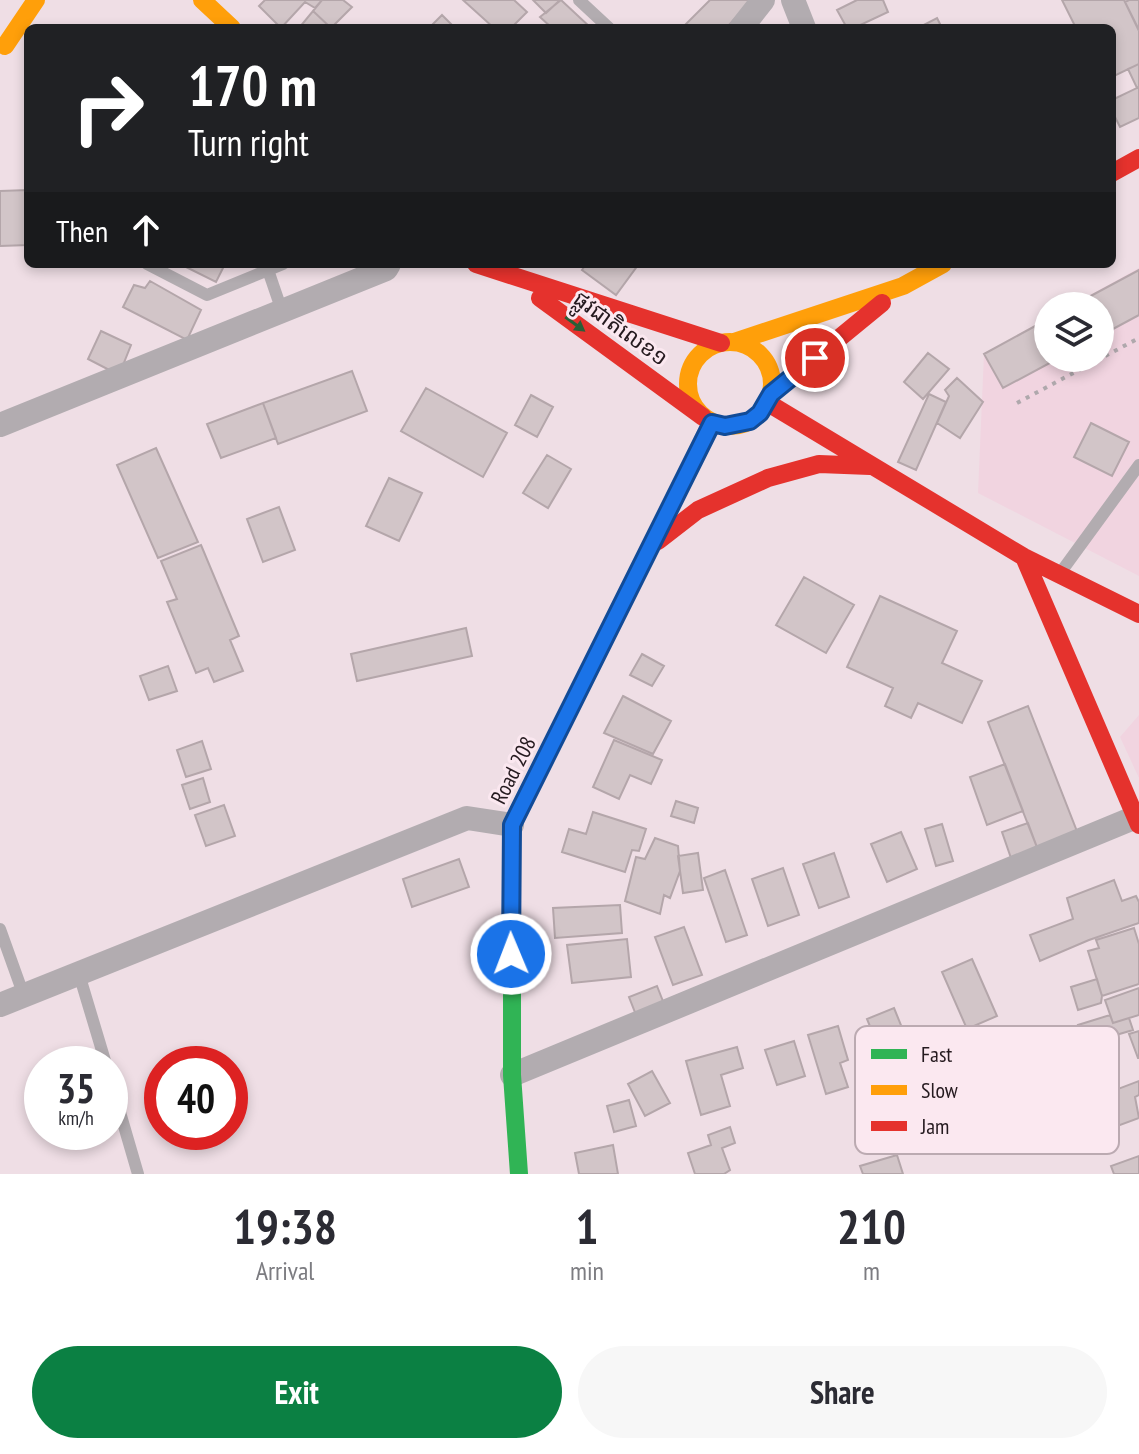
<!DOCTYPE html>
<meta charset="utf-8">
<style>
:root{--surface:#fff;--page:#f7f7f7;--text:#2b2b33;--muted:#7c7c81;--accent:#0b8043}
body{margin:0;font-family:"PT Sans Narrow","Noto Sans Khmer",sans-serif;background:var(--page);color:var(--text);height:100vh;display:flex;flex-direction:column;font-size:30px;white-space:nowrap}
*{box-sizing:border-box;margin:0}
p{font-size:26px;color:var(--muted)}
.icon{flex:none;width:44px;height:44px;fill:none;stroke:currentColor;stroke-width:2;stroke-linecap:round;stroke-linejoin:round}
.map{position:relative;height:1174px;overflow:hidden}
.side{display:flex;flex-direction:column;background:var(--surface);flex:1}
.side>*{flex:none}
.top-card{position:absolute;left:24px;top:24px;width:1092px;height:244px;border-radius:12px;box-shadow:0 4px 12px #0003;background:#202124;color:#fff;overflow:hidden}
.tools{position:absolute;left:1034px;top:292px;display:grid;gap:16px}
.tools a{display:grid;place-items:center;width:80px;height:80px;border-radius:50%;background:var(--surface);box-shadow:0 4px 12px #0003;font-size:40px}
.speed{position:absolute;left:24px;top:1046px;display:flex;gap:16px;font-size:40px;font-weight:700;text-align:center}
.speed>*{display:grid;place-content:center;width:104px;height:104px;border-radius:50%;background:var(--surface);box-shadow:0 4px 12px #0003;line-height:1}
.speed small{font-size:20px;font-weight:400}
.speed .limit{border:12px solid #d22;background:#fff;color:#111}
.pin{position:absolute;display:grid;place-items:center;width:68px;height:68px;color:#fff;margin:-34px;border:4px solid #fff;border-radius:50%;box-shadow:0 2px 8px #0007}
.me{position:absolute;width:88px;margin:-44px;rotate:359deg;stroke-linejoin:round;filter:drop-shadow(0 0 6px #0008)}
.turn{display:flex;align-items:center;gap:28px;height:168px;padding:0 32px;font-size:36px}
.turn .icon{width:104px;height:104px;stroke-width:2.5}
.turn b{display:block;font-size:56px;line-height:68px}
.then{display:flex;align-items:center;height:76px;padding:0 32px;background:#0003;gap:16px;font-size:30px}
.eta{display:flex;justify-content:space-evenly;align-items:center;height:136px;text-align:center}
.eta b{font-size:48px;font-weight:700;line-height:56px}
.cta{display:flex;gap:16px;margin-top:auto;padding:16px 32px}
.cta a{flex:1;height:92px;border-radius:48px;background:var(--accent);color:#fff;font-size:32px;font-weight:700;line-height:92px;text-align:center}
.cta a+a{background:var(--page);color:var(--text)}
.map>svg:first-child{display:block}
.built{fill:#f1d4e0}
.building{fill:#d2c5c8;stroke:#b4a6aa;stroke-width:2}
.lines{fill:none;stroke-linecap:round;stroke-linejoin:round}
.path{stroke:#afa8ac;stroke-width:4;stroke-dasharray:4 6;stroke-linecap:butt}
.lane{stroke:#b2acb0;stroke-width:12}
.street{stroke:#b2acb0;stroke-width:24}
.fast{stroke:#30b455;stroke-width:18}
.slow{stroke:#ff9f0a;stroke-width:18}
.jam{stroke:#e5322d;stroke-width:18}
.oneway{fill:#2a5f37}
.route-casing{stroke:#114b97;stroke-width:20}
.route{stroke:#1a73e8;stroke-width:14}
.labels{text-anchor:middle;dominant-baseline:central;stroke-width:6;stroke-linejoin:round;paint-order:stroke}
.street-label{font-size:22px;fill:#251a1f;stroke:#fbe8f0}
.key{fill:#fbe8f0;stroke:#bbaab1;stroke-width:2}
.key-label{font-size:22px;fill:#251a1f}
</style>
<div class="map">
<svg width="1139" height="1174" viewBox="0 0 1139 1174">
<rect width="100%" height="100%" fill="#efdee5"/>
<path class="built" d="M1139,268V576L978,493L984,354L1048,318V358H1100V306H1070Z
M1139,715V778L1120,737Z"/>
<path class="building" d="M265,0H322L315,8L305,2L281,28L259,6Z
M322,0H343L352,7L331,28L313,11Z
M463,0H514L527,12L511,28H494Z
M533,0H560L546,13Z
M561,0L591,28H552L540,17Z
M710,0H749L751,2L726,28H682Z
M857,0H883L888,12L854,28H847L837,10Z
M1062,0H1124L1139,31V64L1112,77V28H1076Z
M1129,0H1139V30L1125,2Z
M313,11L331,28H299Z
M442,15L455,28H429Z
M937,18L942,28H918Z
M1139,64V87L1137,88L1128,69Z
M1139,87V118L1120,127L1112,111V100Z
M28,190V245L0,246V191Z
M180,264H225L216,282Z
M586,264H636L638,265L616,295L582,270Z
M1139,270V315L1100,336V306H1072Z
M150,281L201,310L187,340L123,307L134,285L145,288Z
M1048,319V358H1059L1003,388L984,354Z
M101,331L131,345L119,375L88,359Z
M928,353L949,369L923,399L904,382Z
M352,371L367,411L278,444L263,403Z
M957,378L983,402L960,438L937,423L949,396L945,390Z
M426,388L507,433L483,477L401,431Z
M929,394L946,402L916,470L898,462Z
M531,395L553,407L537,437L515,425Z
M263,403L276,438L221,458L207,424Z
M1091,423L1129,442L1112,476L1074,457Z
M156,448L198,542L158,558L117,465Z
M547,455L571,469L548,508L523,493Z
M389,478L422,493L399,541L366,526Z
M279,507L295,550L263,562L247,519Z
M201,545L239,636L230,640L243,671L214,682L208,668L196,673L167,602L177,599L161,561Z
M804,577L854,605L826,653L776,625Z
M880,596L957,631L942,663L982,681L962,723L918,703L911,718L885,706L893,688L847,667Z
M466,628L472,656L357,681L351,654Z
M642,654L664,666L652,686L630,675Z
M168,666L177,691L149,700L140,676Z
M623,696L671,721L653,754L604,733Z
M1028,706L1078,834L1038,850L988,722Z
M614,740L662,760L651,784L630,775L619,799L593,787Z
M202,741L211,769L186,777L177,750Z
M1005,764L1023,811L987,825L970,777Z
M203,778L210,802L190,809L182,785Z
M676,801L698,808L694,823L671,816Z
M224,805L235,836L206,846L195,815Z
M593,812L646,829L639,851L632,850L625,872L562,852L569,829L586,834Z
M1028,823L1038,850L1012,861L1002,832Z
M942,824L953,861L936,866L925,829Z
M901,832L917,869L887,882L871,844Z
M655,838L678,846L680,871L670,898L664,895L660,914L625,901L636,857L645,859Z
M698,853L703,890L683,893L678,856Z
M834,853L849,897L819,908L803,864Z
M459,859L469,887L412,907L403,879Z
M783,868L799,915L768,926L752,879Z
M725,870L747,935L726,942L704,878Z
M1114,880L1122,901L1136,896L1139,902V923L1089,940L1040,961L1030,935L1073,919L1067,898Z
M620,905L622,933L555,938L553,908Z
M684,927L702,975L673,985L655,937Z
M1134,928L1139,944V984L1102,996L1088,951L1099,948L1096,940Z
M627,939L631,977L572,983L567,945Z
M972,959L997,1016L967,1029L942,972Z
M1097,979L1102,996L1101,1003L1078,1010L1071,987Z
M657,986L666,1009L638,1020L629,997Z
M1139,988V1015L1113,1023L1105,1000Z
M894,1008L909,1045L882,1056L867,1019Z
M1110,1015L1113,1023L1129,1018L1133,1030L1116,1035L1114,1029L1083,1040L1078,1025Z
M838,1026L848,1060L840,1063L848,1087L826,1094L808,1035Z
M1139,1031V1058H1138L1129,1034Z
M794,1041L805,1076L777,1085L765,1050Z
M737,1047L743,1068L721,1075L730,1106L701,1115L686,1061Z
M652,1071L670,1103L645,1116L628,1084Z
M1139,1081V1095L1135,1097L1139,1118L1093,1135L1081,1103Z
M629,1100L636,1126L614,1132L607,1106Z
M730,1127L735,1143L722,1148L730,1170L724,1174H695L688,1153L711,1145L708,1135Z
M613,1145L618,1174H579L575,1153Z
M897,1155L903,1174H863L860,1166Z
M1139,1156V1174H1114L1111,1166Z"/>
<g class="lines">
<path class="path" d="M1017,403L1139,338"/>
<path class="lane" d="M579,0L609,28
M147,264L207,295L283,264
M268,270L282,311
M1061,572L1139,465
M0,929L24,996
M79,974L106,1064
M110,1078L138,1174"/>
<path class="street" d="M793,0L804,28
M741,28L763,0
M0,425L386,269L389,264
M0,1005L467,818L512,825
M512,1075L1136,817"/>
<path class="fast" d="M512,838V1075L519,1174"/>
<path class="slow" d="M202,0L232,28
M5,46L36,0
M734,342L903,286L943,264
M688 384a42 42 0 1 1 84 0a42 42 0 1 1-84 0Z
M512,838V825L712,423"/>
<path class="jam" d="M1112,173L1139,158
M476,264L721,343
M540,298L703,417
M771,394L882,303
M768,403L1024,557L1139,614
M658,541L698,510L768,478L819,464L870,466
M1024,557L1139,825"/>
</g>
<defs><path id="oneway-solid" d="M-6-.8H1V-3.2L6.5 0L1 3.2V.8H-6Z" transform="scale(2)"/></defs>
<use class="oneway" href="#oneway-solid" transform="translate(575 324) rotate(36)"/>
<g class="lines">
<defs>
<path id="route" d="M511,954L512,825L712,423L725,426L750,421L760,413L771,394L815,358"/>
</defs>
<use href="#route" class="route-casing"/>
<use href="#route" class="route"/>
</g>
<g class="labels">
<g class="street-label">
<text transform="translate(621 328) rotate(36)">ផ្លូវជាតិលេខ១</text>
<text transform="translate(513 770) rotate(-63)">Road 208</text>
</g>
</g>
<rect x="855" y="1026" width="264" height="128" rx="12" class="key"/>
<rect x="871" y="1049" width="36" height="10" fill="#30b455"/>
<rect x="871" y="1085" width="36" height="10" fill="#ff9f0a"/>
<rect x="871" y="1121" width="36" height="10" fill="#e5322d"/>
<g class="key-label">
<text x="921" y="1062">Fast</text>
<text x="921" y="1098">Slow</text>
<text x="921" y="1134">Jam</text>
</g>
</svg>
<div class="tools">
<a><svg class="icon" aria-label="layers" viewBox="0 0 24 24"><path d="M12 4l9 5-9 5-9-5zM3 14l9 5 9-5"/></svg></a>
</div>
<div class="speed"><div>35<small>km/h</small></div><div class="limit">40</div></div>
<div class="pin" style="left:815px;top:358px;background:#d93025"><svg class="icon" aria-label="arrive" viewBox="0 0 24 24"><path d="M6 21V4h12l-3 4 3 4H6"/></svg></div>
<svg class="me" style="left:511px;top:954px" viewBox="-20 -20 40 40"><circle r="17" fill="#1a73e8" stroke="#fff" stroke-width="3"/><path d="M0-11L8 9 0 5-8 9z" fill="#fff"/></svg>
<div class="top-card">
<div class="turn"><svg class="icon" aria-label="right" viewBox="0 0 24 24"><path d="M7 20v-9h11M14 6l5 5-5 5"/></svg><div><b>170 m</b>Turn right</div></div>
<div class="then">Then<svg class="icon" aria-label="ahead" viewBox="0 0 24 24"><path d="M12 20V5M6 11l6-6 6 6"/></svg></div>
</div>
</div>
<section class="side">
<div class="eta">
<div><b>19:38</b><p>Arrival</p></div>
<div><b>1</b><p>min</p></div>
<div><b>210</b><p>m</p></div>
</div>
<div class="cta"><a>Exit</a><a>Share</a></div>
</section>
